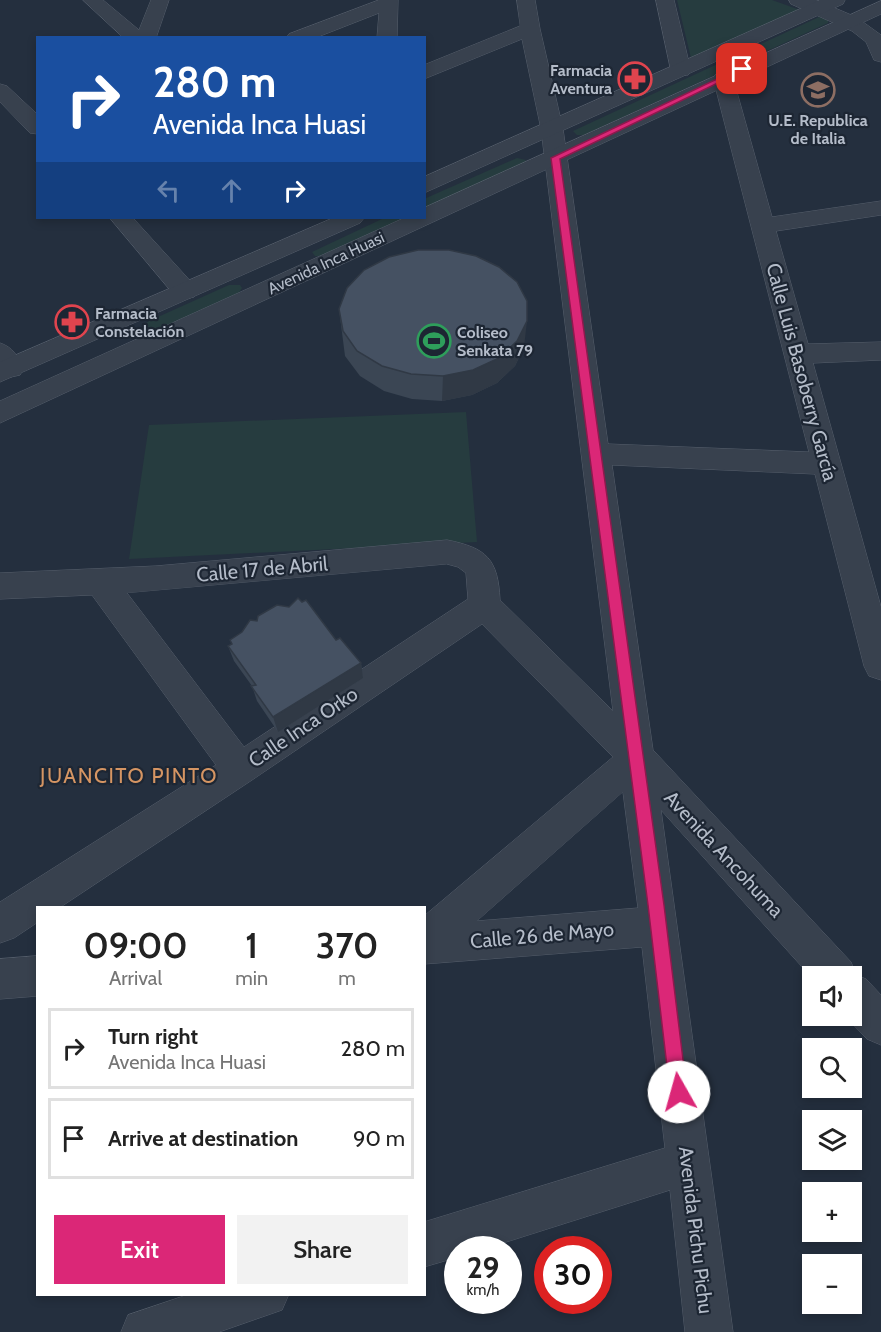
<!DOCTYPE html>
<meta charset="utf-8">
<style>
:root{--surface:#fff;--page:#f2f2f2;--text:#222;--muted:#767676;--line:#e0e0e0;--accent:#db2777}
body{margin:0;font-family:Cabin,sans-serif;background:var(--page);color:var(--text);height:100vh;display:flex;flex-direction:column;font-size:22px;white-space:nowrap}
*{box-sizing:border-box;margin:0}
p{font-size:20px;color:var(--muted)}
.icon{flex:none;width:33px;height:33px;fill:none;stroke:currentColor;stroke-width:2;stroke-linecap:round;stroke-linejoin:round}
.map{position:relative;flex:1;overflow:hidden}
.drawer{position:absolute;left:36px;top:906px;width:390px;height:390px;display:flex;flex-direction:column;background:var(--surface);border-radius:0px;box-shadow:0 3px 9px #0003}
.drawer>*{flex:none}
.banner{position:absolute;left:36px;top:36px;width:390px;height:183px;border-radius:0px;box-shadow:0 3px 9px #0003;background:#1a4fa0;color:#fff;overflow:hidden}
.buttons{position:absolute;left:802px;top:966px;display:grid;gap:12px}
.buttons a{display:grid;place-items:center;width:60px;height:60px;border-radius:0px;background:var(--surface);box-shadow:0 3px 9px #0003;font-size:30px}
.speed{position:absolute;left:444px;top:1236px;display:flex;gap:12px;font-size:30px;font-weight:700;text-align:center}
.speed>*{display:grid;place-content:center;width:78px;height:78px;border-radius:50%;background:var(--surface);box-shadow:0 3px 9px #0003;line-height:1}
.speed small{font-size:15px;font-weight:400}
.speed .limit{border:9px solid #d22;background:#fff;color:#111}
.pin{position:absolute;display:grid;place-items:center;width:51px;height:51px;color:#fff;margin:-26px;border-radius:12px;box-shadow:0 3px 9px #0006}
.me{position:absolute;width:66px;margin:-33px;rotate:353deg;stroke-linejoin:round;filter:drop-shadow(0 0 4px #0008)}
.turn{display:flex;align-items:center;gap:21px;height:126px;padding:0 18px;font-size:27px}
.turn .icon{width:78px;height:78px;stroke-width:2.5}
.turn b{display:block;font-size:42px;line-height:51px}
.lanes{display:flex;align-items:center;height:57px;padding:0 18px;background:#0003;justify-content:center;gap:30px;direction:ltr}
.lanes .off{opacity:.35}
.eta{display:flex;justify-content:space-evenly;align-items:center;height:102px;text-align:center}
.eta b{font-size:36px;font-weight:600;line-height:42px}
.action{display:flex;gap:12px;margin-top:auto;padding:12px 18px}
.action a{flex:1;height:69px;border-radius:0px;background:var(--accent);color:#fff;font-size:24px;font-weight:600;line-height:69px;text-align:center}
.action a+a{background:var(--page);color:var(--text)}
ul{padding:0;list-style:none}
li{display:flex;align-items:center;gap:18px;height:81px;margin:0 12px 9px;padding:0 6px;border:3px solid var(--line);border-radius:0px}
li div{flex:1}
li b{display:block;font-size:22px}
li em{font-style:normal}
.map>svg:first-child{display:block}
.green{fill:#263c3f}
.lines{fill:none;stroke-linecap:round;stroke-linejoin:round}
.minor-casing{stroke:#565f6c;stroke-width:1}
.tertiary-casing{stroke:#565f6c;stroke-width:1}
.minor{fill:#38414e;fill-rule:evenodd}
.tertiary{fill:#38414e;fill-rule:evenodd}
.wall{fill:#3b4654}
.shaded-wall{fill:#303945}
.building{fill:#455162;stroke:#303945;stroke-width:1.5}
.route{fill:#db2777;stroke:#8e194d;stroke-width:1.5}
.labels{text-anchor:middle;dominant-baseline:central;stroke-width:4.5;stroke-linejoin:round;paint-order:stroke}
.far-poi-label{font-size:16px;font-weight:bold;fill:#b4bcc9;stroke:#1d2633;text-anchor:start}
.far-street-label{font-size:16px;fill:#b4bcc9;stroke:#1d2633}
.street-label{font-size:20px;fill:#b4bcc9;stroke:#1d2633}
.neighbourhood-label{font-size:21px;letter-spacing:1.5px;fill:#d59563;stroke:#1d2633}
</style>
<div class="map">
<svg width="881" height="1332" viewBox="0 0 881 1332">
<rect width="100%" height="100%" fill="#242f3e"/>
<path class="green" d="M677,0H772L800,10L691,58Z
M819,17L828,20V23L584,135H577L573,131Z
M517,158L526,160L525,164L425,211L424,199Z
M384,218H411L326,257L315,256L312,252Z
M229,285H240L242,288L238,294L157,330L150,331L144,329V325L149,321Z
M466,412L477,542L129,559L149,425Z"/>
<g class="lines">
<defs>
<path id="minor" d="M83,0H103L139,30L151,0H169L156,38H124Z
M379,0H398L397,38H377L379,13L315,38H286L289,34Z
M517,0H535L540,29L563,129L608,444L809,452L713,78L716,74L723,72L730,74L733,78L772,217L881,201V215L776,231L808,344L881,342V360L813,363L881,607V680L869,676L864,666L815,474L612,465L653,750L851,962L856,975L866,979L881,995V1045L867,1039L845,1016H852V976H813V979L661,810L733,1332H685L670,1190L481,1250H458V1257L424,1267V1222L665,1148L642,947L424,964V916L613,757L482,624L252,780L59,908H38V922L14,938L0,943V902L216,765L92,595L0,599V573L156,566L447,540C487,548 498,559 500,600L613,711L541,129L522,39L424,79V65L520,26ZM447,564L458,567L466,573L468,599L244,747L127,593ZM623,792L638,908L477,921Z
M656,0H674L691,71L688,75H674L671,71Z
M789,0H816L823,3L856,17L881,35V62L874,60L866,42L852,31L791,4Z
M0,84L7,86L38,115V134L30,133L0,102Z
M110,218H133L194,285L198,291L194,297L185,299L176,297Z
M0,343C13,347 18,357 24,368L20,375L11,377L0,372Z
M38,956V996L0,999V959Z
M190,1294H289L282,1310L219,1332H121L128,1315Z"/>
<path id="tertiary" d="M820,0H845L843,4L424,193V177Z
M881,1V14L0,423V401L404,218H424V208Z
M333,218H364L360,223L0,382V362Z"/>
</defs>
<use href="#minor" class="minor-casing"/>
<use href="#tertiary" class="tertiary-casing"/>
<use href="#minor" class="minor"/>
<use href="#tertiary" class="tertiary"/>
</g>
<path class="wall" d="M339,309L524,347L515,366L497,383L472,395L442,401L412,399L384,391L360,376L345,356Z
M230,640H336L361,663L363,678L278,732L257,701L252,686L234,661L228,646L232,644Z"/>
<path class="shaded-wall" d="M527,321L524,347L515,366L497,383L472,395L442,401L443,376Z
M361,663L363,678L278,732L273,717Z"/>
<path class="building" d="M418,250H449L476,256L499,267L517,282L527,301V321L517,341L499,358L473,370L443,376L411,374L382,366L357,351L343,331L339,309L347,288L364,270L389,257Z
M298,598L302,602L306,600L336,640L340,638L361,663L273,717L251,686L256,685L228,646L232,644L230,640L242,632L250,620L257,621L258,616L277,605L289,607Z"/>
<path class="route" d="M740,68L747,69L560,159L664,905L687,1092L685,1098L679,1101L672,1098L670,1092L648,905L551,158Z"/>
<defs>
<symbol id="pharmacy-ring" viewBox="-11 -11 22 22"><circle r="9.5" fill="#1d2633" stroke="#e0444e" stroke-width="1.5"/><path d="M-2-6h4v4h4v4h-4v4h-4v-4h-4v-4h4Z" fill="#e0444e"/></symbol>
<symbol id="school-ring" viewBox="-11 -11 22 22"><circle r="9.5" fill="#1d2633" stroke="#8d6e63" stroke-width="1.5"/><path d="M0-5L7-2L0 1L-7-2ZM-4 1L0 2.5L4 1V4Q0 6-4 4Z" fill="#8d6e63"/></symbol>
<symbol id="stadium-ring" viewBox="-11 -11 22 22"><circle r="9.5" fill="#1d2633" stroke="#2e9e5b" stroke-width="1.5"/><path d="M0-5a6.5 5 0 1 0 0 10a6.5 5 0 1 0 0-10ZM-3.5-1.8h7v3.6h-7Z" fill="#2e9e5b"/></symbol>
</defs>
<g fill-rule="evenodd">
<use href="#pharmacy-ring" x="616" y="60" width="38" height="38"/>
<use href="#school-ring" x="799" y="71" width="38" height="38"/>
<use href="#pharmacy-ring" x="53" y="303" width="38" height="38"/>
<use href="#stadium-ring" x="415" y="322" width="38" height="38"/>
</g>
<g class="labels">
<g class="far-poi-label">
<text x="612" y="70" text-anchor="end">Farmacia<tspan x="612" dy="18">Aventura</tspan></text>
<text x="818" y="120" text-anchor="middle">U.E. Republica<tspan x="818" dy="18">de Italia</tspan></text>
<text x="95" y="313">Farmacia<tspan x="95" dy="18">Constelación</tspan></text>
<text x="457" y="332">Coliseo<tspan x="457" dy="18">Senkata 79</tspan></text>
</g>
<g class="far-street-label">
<text transform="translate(326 263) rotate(-25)">Avenida Inca Huasi</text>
</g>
<g class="street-label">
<text transform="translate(802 372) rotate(75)">Calle Luis Basoberry García</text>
<text transform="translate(262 569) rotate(-5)">Calle 17 de Abril</text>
<text transform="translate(303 727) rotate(-34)">Calle Inca Orko</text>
<text transform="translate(724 854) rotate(47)">Avenida Ancohuma</text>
<text transform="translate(542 935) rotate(-5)">Calle 26 de Mayo</text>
<text transform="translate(696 1230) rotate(83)">Avenida Pichu Pichu</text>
</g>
<g class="neighbourhood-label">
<text x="129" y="775">JUANCITO PINTO</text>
</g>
</g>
</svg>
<div class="buttons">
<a><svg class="icon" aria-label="sound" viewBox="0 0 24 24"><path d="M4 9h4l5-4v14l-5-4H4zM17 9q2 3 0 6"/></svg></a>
<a><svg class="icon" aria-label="search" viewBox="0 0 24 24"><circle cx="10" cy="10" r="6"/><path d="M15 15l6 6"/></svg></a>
<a><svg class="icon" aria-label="layers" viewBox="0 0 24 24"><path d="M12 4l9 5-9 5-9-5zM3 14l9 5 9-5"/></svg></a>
<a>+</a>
<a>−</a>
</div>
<div class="speed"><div>29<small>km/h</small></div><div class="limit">30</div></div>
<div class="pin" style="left:742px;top:69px;background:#d93025"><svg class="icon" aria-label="arrive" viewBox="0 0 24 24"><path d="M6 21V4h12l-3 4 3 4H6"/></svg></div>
<svg class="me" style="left:679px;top:1092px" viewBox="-20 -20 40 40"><circle r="19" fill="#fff"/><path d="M0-13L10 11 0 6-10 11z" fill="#db2777"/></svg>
<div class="banner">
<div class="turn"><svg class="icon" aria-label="right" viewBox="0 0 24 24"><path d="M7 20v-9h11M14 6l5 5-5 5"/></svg><div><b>280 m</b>Avenida Inca Huasi</div></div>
<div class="lanes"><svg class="icon off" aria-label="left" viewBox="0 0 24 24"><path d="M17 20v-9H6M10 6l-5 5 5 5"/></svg><svg class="icon off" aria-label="ahead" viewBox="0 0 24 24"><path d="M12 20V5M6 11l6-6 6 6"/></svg><svg class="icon" aria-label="right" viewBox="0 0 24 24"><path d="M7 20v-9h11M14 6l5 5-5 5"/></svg></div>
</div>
<section class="drawer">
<div class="eta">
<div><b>09:00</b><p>Arrival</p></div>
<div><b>1</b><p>min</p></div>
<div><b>370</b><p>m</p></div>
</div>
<ul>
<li><svg class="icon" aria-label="right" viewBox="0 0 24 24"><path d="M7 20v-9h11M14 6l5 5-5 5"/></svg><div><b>Turn right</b><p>Avenida Inca Huasi</p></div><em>280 m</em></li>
<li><svg class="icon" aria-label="arrive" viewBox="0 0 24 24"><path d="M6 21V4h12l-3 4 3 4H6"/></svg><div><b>Arrive at destination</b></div><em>90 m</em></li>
</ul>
<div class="action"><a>Exit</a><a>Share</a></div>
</section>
</div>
